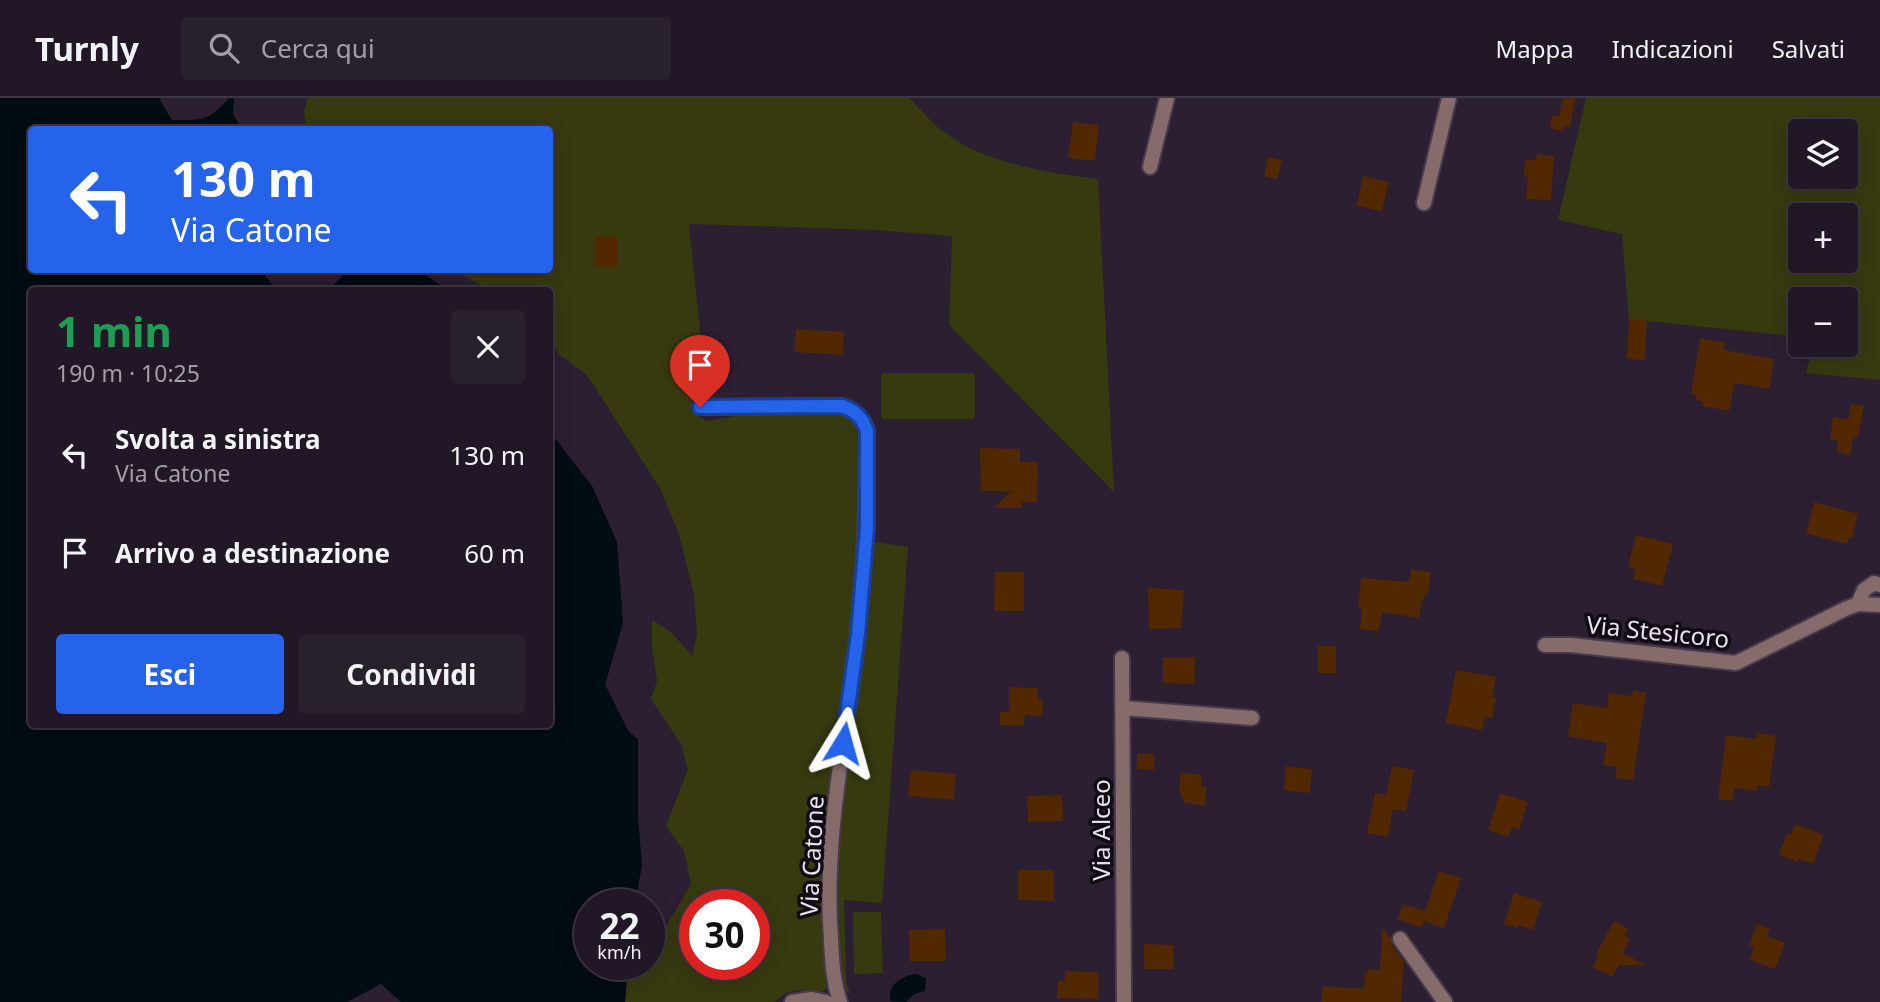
<!DOCTYPE html>
<html lang="it">
<meta charset="utf-8">
<style>
:root{--surface:#211726;--page:#29202e;--text:#f1f3f6;--muted:#a29fa7;--line:#3e3643;--accent:#2563eb}
body{margin:0;font-family:"Noto Sans",sans-serif;background:var(--page);color:var(--text);height:100vh;display:flex;flex-direction:column;font-size:26px;white-space:nowrap}
*{box-sizing:border-box;margin:0}
p{font-size:23px;color:var(--muted)}
.icon{flex:none;width:38px;height:38px;fill:none;stroke:currentColor;stroke-width:2;stroke-linecap:round;stroke-linejoin:round}
.map{position:relative;flex:1;overflow:hidden}
.details{position:absolute;left:28px;top:189px;width:525px;height:441px;display:flex;flex-direction:column;background:var(--surface);border-radius:7px;box-shadow:0 4px 18px #0003,0 0 0 2px var(--line)}
.details>*{flex:none}
.banner{position:absolute;left:28px;top:28px;width:525px;height:147px;border-radius:7px;box-shadow:0 4px 18px #0003,0 0 0 2px var(--line);background:#2563eb;color:#fff;overflow:hidden}
.controls{position:absolute;left:1788px;top:21px;display:grid;gap:14px}
.controls a{display:grid;place-items:center;width:70px;height:70px;border-radius:7px;background:var(--surface);box-shadow:0 4px 18px #0003,0 0 0 2px var(--line);font-size:35px}
.speed{position:absolute;left:574px;top:791px;display:flex;gap:14px;font-size:35px;font-weight:700;text-align:center}
.speed>*{display:grid;place-content:center;width:91px;height:91px;border-radius:50%;background:var(--surface);box-shadow:0 4px 18px #0003,0 0 0 2px var(--line);line-height:1}
.speed small{font-size:18px;font-weight:400}
.speed .limit{border:10px solid #d22;background:#fff;color:#111}
.pin{position:absolute;display:grid;place-items:center;width:60px;height:60px;color:#fff;margin:-72px -30px;border-radius:50% 50% 50% 0;rotate:-45deg;box-shadow:0 0 7px #0007}
.pin .icon{rotate:45deg}
.me{position:absolute;width:77px;margin:-38px;rotate:8deg;stroke-linejoin:round;filter:drop-shadow(0 0 5px #0008)}
.turn{display:flex;align-items:center;gap:24px;height:147px;padding:0 28px;font-size:32px}
.turn .icon{width:91px;height:91px;stroke-width:2.5}
.turn b{display:block;font-size:49px;line-height:60px}
.round{display:grid;place-items:center;flex:none;width:74px;height:74px;border-radius:7px;background:var(--page)}
.head{display:flex;align-items:center;justify-content:space-between;height:119px;padding:0 28px}
h1{font-size:42px;font-weight:700;line-height:52px;color:#1e9e55}
.cta{display:flex;gap:14px;margin-top:auto;padding:14px 28px}
.cta a{flex:1;height:80px;border-radius:7px;background:var(--accent);color:#fff;font-size:28px;font-weight:700;line-height:80px;text-align:center}
.cta a+a{background:var(--page);color:var(--text)}
ul{padding:0;list-style:none}
li{display:flex;align-items:center;gap:21px;height:98px;padding:0 28px}
li div{flex:1}
li b{display:block;font-size:26px}
li em{font-style:normal}
header{display:flex;align-items:center;gap:42px;box-sizing:border-box;height:98px;padding:0 35px;background:var(--surface);border-bottom:2px solid var(--line)}
header strong{font-size:33px}
nav{display:flex;gap:38px;margin-inline-start:auto;font-size:24px}
.search{width:490px;height:63px;background:var(--page);display:flex;align-items:center;gap:18px;box-sizing:border-box;padding:0 24px;border-radius:7px;color:var(--muted);font-size:26px}
.map>svg:first-child{display:block}
.green{fill:#373a0f;fill-rule:evenodd}
.water{fill:#000d13}
.building{fill:#512800}
.lines{fill:none;stroke-linecap:round;stroke-linejoin:round}
.minor-casing{stroke:#473a4c;stroke-width:18}
.minor{stroke:#866b6b;stroke-width:14}
.route-casing{stroke:#184099;stroke-width:18}
.route{stroke:#2563eb;stroke-width:12}
.labels{text-anchor:middle;dominant-baseline:central;stroke-width:7;stroke-linejoin:round;paint-order:stroke}
.street-label{font-size:24px;fill:#eae1ee;stroke:#110b14}
</style>
<header>
<strong>Turnly</strong>
<div class="search"><svg class="icon" aria-label="search" viewBox="0 0 24 24"><circle cx="10" cy="10" r="6"/><path d="M15 15l6 6"/></svg>Cerca qui</div>
<nav><a>Mappa</a><a>Indicazioni</a><a>Salvati</a></nav>
</header>
<div class="map">
<svg width="1880" height="904" viewBox="0 0 1880 904">
<rect width="100%" height="100%" fill="#2c1f32"/>
<path class="green" d="M308,0H909C921,11 931,25 944,34C984,65 1049,75 1098,81L1114,394L949,227L952,138L876,132L689,126L706,292L691,295L694,316L707,323L753,315L830,314L851,320C866,345 860,374 860,403C858,512 837,618 826,726C821,776 825,826 827,876L826,891L819,895C801,891 788,890 774,904H625L628,869L631,866H649V849L660,839L691,786L684,753L666,728L688,671L681,646L651,601L657,583L652,549V522L670,533L692,558L697,537L694,497L679,436L660,390L587,277L559,256L550,242V192H490L452,172H550V32L306,31L304,13ZM695,807H754V866H695Z
M1586,0H1880V282L1806,275L1813,247H1846V201H1801V239L1629,221L1622,136L1558,122ZM1801,33H1846V79H1801ZM1801,117H1846V163H1801Z
M881,275H975V321H881Z
M875,444L908,449L882,805L844,802L846,883L850,896L842,888L833,805L834,766L871,449Z
M853,814H881L883,875L854,876Z"/>
<path class="water" d="M0,0H161L160,2L172,22C202,22 208,24 229,0H234L233,16L242,31L32,32V172H261L276,192H32V626H550V334L592,388L617,444L623,525L605,587L629,634L638,641V720L642,767L635,807H590V866H628L625,904H401L381,886L347,904H0Z
M349,172H418L448,192H328Z
M916,876L926,880L925,893L914,896L906,904L891,903C886,887 902,878 916,876Z"/>
<path class="building" d="M1563,0H1576L1570,29L1563,28V33L1550,30L1552,17L1559,18Z
M1073,24L1099,27L1095,63L1068,60Z
M1537,56L1554,58L1551,102L1526,101L1528,79H1524L1525,61L1536,62Z
M1268,59L1282,62L1277,81L1264,78Z
M1363,78L1389,84L1382,113L1357,108Z
M595,138L618,139V169H595Z
M1629,221H1647L1645,262L1627,261Z
M796,231L844,234L843,257L794,254Z
M1700,240L1725,245L1724,252L1774,261L1769,291L1735,285L1729,313L1703,308V304L1696,302L1697,297L1691,296Z
M1851,306L1864,308L1858,339H1853L1850,357L1837,354L1838,342L1830,341L1833,319L1848,322Z
M980,350L1020,351V364H1038L1037,404H1022V410H994L1011,393H981Z
M1814,404L1858,416L1852,440L1849,439L1847,446L1806,435Z
M1636,437L1673,446L1662,488L1633,481L1636,471L1628,469Z
M1411,471L1431,474L1428,496L1425,495L1424,503L1422,502L1419,520L1382,514L1379,533L1360,531L1362,512L1358,511L1361,480L1409,484Z
M995,474H1024V513H994Z
M1148,490L1184,492L1181,530L1149,531Z
M1318,548H1336V575H1318Z
M1163,559H1195V586L1163,585Z
M1456,572L1496,579L1492,599L1496,600L1492,620L1485,619L1482,632L1446,625Z
M1009,589L1038,590L1037,602H1043V618L1025,617L1024,628L1000,627V614H1009Z
M1633,592L1646,595L1633,682L1615,680L1617,669L1603,667L1607,645L1568,638L1573,605L1607,610L1609,595L1632,598Z
M1757,635L1776,638L1769,689L1758,687L1757,693L1734,690L1733,703L1718,701L1726,637L1756,641Z
M1137,656H1154V672L1137,671Z
M1286,668L1312,671L1310,695L1284,692Z
M1392,668L1414,672L1406,713L1393,711L1388,739L1367,735L1375,695L1386,697Z
M911,672L956,676L954,702L908,698Z
M1181,674L1202,677L1201,688L1207,689L1205,708L1185,705L1179,693Z
M1500,695L1528,704L1519,732L1512,729L1509,739L1488,732Z
M1062,697L1063,723L1028,724L1027,698Z
M1795,726L1824,737L1813,766L1799,761L1798,764L1779,757L1787,735L1791,737Z
M1018,772H1054V803L1018,802Z
M1439,773L1461,780L1444,830L1424,823L1422,830L1397,821L1403,806L1425,813Z
M1514,795L1542,804L1533,832L1518,827L1517,830L1504,826Z
M1614,823L1628,831L1625,838L1630,841L1623,855L1646,867H1619L1612,879L1593,869L1598,858L1596,856Z
M1757,826L1770,831L1767,838L1785,845L1775,871L1750,862L1754,849L1749,847Z
M1382,830L1391,840L1392,847L1404,864L1401,904H1321L1323,888L1364,891L1365,875H1368V871L1380,872Z
M945,831L946,863H909V832Z
M1144,846L1173,847V871H1144Z
M1065,873L1099,874L1098,901L1057,900L1058,883H1065Z"/>
<g class="lines">
<defs>
<path id="minor" d="M1150,69L1167,0
M1424,105L1449,0
M700,309L841,308C856,313 862,319 867,333C867,401 865,467 858,535C847,637 823,737 831,841C832,863 833,883 840,904
M1858,506L1864,492L1874,485L1880,487
M1545,547H1571L1736,565L1845,511L1858,506L1880,507
M1122,560L1124,904
M1123,610L1252,620
M1400,841L1445,904
M792,904L812,901L826,904"/>
</defs>
<use href="#minor" class="minor-casing"/>
<use href="#minor" class="minor"/>
</g>
<g class="lines">
<defs>
<path id="route" d="M700,309L842,308C856,313 862,319 867,333V429L858,536L843,645"/>
</defs>
<use href="#route" class="route-casing"/>
<use href="#route" class="route"/>
</g>
<g class="labels">
<g class="street-label">
<text transform="translate(1658 533) rotate(6)">Via Stesicoro</text>
<text transform="translate(1100 732) rotate(-90)">Via Alceo</text>
<text transform="translate(811 758) rotate(-87)">Via Catone</text>
</g>
</g>
</svg>
<div class="controls">
<a><svg class="icon" aria-label="layers" viewBox="0 0 24 24"><path d="M12 4l9 5-9 5-9-5zM3 14l9 5 9-5"/></svg></a>
<a>+</a>
<a>−</a>
</div>
<div class="speed"><div>22<small>km/h</small></div><div class="limit">30</div></div>
<div class="pin" style="left:700px;top:309px;background:#d93025"><svg class="icon" aria-label="arrive" viewBox="0 0 24 24"><path d="M6 21V4h12l-3 4 3 4H6"/></svg></div>
<svg class="me" style="left:843px;top:645px" viewBox="-20 -20 40 40"><path d="M0-17L14 15 0 8-14 15z" fill="#2563eb" stroke="#fff" stroke-width="4"/></svg>
<div class="banner">
<div class="turn"><svg class="icon" aria-label="left" viewBox="0 0 24 24"><path d="M17 20v-9H6M10 6l-5 5 5 5"/></svg><div><b>130 m</b>Via Catone</div></div>
</div>
<section class="details">
<div class="head"><div><h1>1 min</h1><p>190 m · 10:25</p></div><a class="round"><svg class="icon" aria-label="close" viewBox="0 0 24 24"><path d="M6 6l12 12M18 6L6 18"/></svg></a></div>
<ul>
<li><svg class="icon" aria-label="left" viewBox="0 0 24 24"><path d="M17 20v-9H6M10 6l-5 5 5 5"/></svg><div><b>Svolta a sinistra</b><p>Via Catone</p></div><em>130 m</em></li>
<li><svg class="icon" aria-label="arrive" viewBox="0 0 24 24"><path d="M6 21V4h12l-3 4 3 4H6"/></svg><div><b>Arrivo a destinazione</b></div><em>60 m</em></li>
</ul>
<div class="cta"><a>Esci</a><a>Condividi</a></div>
</section>
</div>
